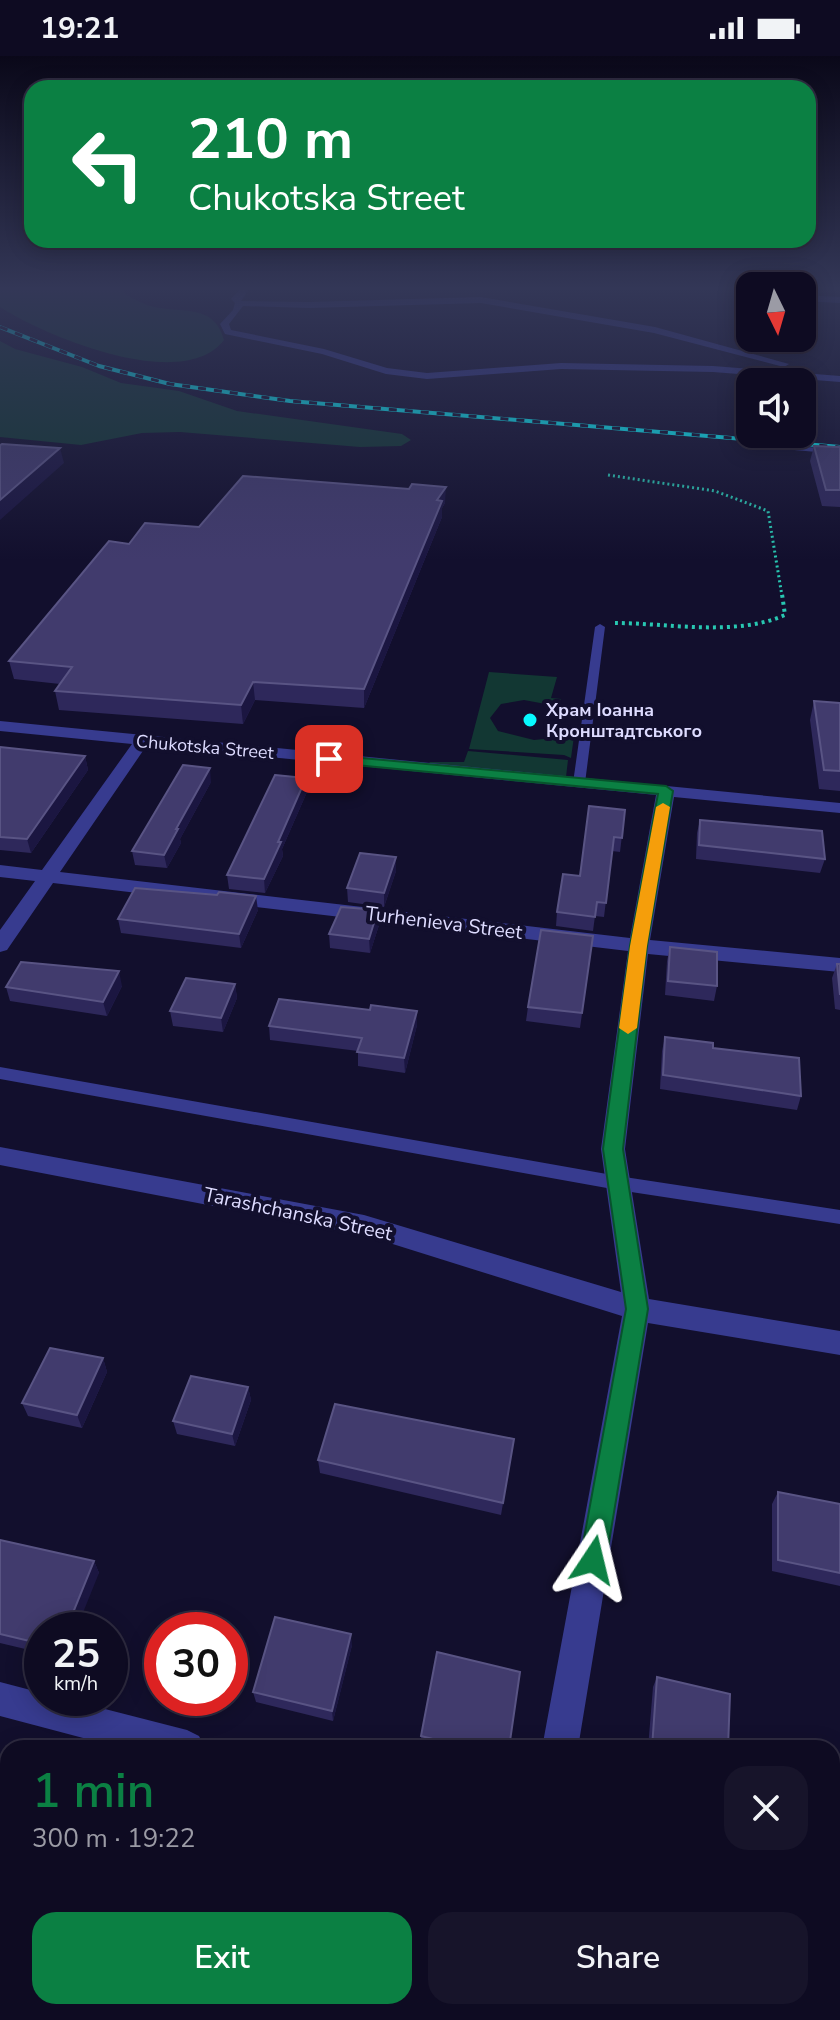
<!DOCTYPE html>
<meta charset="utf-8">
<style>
:root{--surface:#0e0b22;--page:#17142a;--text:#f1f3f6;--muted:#9b9ba5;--line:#2e2b40;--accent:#0b8043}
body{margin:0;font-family:"Nunito Sans",sans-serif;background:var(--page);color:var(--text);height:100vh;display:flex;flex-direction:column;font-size:30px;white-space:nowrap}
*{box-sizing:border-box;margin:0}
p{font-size:26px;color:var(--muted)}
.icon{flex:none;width:44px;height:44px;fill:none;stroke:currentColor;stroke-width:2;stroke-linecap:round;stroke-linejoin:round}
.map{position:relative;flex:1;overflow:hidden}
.side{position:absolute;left:0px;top:1684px;width:840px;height:280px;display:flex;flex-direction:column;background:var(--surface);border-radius:24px 24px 0 0;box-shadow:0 4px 20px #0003,0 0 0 2px var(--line)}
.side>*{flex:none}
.top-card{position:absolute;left:24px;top:24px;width:792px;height:168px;border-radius:24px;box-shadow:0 4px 20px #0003,0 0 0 2px var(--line);background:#0b8043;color:#fff;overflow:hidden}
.needle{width:52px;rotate:175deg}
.buttons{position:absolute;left:736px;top:216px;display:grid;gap:16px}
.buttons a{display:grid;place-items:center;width:80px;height:80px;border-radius:16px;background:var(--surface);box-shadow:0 4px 20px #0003,0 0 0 2px var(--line);font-size:40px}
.speed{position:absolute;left:24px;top:1556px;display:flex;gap:16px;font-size:40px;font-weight:700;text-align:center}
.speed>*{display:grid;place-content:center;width:104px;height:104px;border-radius:50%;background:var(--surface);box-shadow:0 4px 20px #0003,0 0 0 2px var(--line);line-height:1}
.speed small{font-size:20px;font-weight:400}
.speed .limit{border:12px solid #d22;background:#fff;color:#111}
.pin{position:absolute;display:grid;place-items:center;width:68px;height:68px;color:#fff;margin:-34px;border-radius:16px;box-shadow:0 4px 12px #0006}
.me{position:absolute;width:88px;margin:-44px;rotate:10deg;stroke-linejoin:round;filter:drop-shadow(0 0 6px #0008)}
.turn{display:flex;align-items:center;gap:28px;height:168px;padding:0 32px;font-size:36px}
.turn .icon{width:104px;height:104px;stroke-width:2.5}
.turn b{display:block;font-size:56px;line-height:68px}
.round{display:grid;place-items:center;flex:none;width:84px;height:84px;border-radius:24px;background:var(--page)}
.overview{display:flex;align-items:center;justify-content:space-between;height:136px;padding:0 32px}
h1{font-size:48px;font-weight:600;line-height:60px;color:var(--accent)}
.primary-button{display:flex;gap:16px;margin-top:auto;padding:16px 32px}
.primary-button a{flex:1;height:92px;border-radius:24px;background:var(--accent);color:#fff;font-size:32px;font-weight:600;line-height:92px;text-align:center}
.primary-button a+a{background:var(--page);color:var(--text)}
.status{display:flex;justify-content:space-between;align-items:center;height:56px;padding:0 40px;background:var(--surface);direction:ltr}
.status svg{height:22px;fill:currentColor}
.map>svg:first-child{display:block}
.green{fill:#123733}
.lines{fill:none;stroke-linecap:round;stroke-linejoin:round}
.path-far1{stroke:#28c7b1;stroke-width:3;stroke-dasharray:2 3;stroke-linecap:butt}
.path{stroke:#28c7b1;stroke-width:4;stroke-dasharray:3 4;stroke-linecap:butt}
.service{fill:#373b8f;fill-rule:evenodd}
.minor{fill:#373b8f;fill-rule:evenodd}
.rail-casing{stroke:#07f9ff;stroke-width:4}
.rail{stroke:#120f2d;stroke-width:3;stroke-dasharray:8;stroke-linecap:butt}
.wall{fill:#2e285b}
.shaded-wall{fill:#1b1641}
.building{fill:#413b6d;stroke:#595484;stroke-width:2}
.route{fill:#0b8043;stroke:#07532c;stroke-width:2}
.slow{fill:#f59e0b}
.poi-dot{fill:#07f9ff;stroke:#120f2d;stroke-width:3}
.labels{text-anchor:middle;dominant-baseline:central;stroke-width:8;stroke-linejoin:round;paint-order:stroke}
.far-poi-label{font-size:18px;font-weight:bold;fill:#dddbff;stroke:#120f2d;text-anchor:start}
.far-street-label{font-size:18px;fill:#dddbff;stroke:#120f2d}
.street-label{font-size:20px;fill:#dddbff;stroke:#120f2d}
</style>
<div class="status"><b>19:21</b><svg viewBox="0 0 49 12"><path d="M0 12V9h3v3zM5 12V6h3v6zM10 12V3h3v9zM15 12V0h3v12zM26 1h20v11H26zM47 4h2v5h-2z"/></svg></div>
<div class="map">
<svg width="840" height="1964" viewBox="0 0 840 1964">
<rect width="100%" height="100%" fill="#120f2d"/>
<path class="green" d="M0,230H122L123,237C131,241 139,246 147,249C178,259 214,245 224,284C183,338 45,280 0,251Z
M0,285L15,293L82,311L121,327L179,335L237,355L402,378L411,384L401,390L360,391L180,376L142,377L81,389L0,381Z
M489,616L557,621L551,642L561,643L558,649L561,656L557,657L551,649L524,644L501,648L490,662L498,675L534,684L574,680L571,702L564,699L469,693Z
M468,695L568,704L566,721L427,709L430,706H464Z"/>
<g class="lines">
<path class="path-far1" d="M608,419L715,435L768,455L782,540"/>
<path class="path" d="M615,567C668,567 735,581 785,559L782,538"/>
<path class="service" d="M797,390L840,394V398L794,394Z
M600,568L605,571L585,727L579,731L573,727L595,571Z
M0,1011L618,1120L840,1154V1168L618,1134L0,1023Z"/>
<path class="minor" d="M243,230H251L241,245L309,246L481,241L655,271L789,308L784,311L654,277L481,247L309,252L243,250L229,268L231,274L324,293L387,312L427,317L561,307L713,310L840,320V326L713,316L561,313L427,323L386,318L322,298L225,278L220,268L233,254L235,247L231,243Z
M802,239L840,241V247L802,245Z
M0,665L840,747V757L674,741L650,884L840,902V916L648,898L625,1093L649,1243L840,1275V1299L648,1267L578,1692H542L622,1260L364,1179L0,1109V1091L364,1159L621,1236L601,1093L628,895L53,827L7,894L0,896V874L35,825L0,821V809L42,814L132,688L0,675ZM147,689L656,739L630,882L60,816Z
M0,1626L42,1637V1642H62L187,1674L199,1680L205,1692H121L0,1660Z
M491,1956H531L529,1964H489Z"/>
<defs>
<path id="rail" d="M0,271L99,310L170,328L290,345L840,391"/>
</defs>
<use href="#rail" class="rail-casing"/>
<use href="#rail" class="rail"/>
</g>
<path class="wall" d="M814,390L840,391V451L822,450L810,405Z
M445,447L442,452V461L364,652L255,644L243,668L59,654L55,635L60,628L14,623L9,605L129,488L199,471Z
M814,645L840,647V735L819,733L810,664Z
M0,691L85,700L88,714L31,797L0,794Z
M306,722L307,736L282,793L283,800L265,837L229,833L227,819Z
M211,726L180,783L181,787L167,812L135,809L132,795Z
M625,754L620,796L612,795L604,861L595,860L593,875L556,870L557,856L580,820Z
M700,764L825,803L820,817L696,803L697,777Z
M396,801V815L384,851L348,846L347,832Z
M217,839L258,854L241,892L121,877L118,863Z
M379,869L370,897L330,892L329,878Z
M593,880L580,972L526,965L528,951Z
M670,891L717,930L714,945L665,939L667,905Z
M837,908H840V954L835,953L832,922Z
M235,928L237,942L223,976L173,970L170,955Z
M122,930L107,960L10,945L6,931Z
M370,954L417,955V969L405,1017L358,1010V995L270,984L269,970Z
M665,981L713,992L801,1040L797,1054L660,1033L662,995Z
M103,1302L107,1316L82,1372L28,1360L22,1347Z
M248,1331L251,1344L235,1390L177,1378L173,1365Z
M514,1383L501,1459L320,1417L318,1404Z
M778,1436L840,1448V1530L772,1515V1448Z
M0,1484L94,1505L99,1517L42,1574V1597L0,1587Z
M352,1589L333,1665L256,1646L253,1636Z
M657,1621L728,1692H648L653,1631Z
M421,1680L509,1692H430L421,1690Z
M625,1956H739V1964H624Z"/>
<path class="shaded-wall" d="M60,392L64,407L0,464V444Z
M446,431L445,447L442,452V461L364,652V633L437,444Z
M253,626L255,644L243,668L241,649Z
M85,700L88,714L31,797L27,783Z
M210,712L211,726L180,783L181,787L167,812L164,799L176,773Z
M306,722L307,736L282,793L283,800L265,837L264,823L278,786Z
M396,801V815L384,851V837Z
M256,840L258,854L241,892L239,878Z
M378,854L379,869L370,897L369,883Z
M119,915L122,930L107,960L103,946Z
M235,928L237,942L223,976L221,962Z
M417,955V969L405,1017L404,1002Z
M103,1302L107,1316L82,1372L77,1359Z
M248,1331L251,1344L235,1390L232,1378Z
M94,1505L99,1517L76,1574H66Z
M351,1578L352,1589L333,1665L332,1655Z"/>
<path class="building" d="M2,388L60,392L0,444V389Z
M814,390L840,391V434H826Z
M243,420L409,433L412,428L446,431L437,444L442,445L364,633L253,626L241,649L55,635L72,611L9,605L109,485L129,488L145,467L199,471Z
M814,645L840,647V715L824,714Z
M0,691L85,700L27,783L0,781Z
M183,709L210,712L176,773H178L164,799L132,795Z
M275,719L306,722L278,786H281L264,823L227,819Z
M589,750L625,754L622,782L614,781L606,847L597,846L595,861L557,856L563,818L580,820Z
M700,764L822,775L825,803L699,789Z
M360,797L396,801L384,837L347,832Z
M135,832L217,839L219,836L256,840L239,878L118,863Z
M341,851L378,854L369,883L329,878Z
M541,874L593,880L582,957L528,951Z
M670,891L717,896V930L668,925Z
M21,906L119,915L103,946L6,931Z
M837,908H840V939Z
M186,922L235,928L221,962L170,955Z
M279,943L370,954L371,949L417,955L404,1002L357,996L362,982L269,970Z
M665,981L713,987V992L799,1002L801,1040L663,1019Z
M50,1292L103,1302L77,1359L22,1347Z
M191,1320L248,1331L232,1378L173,1365Z
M335,1348L514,1383L503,1447L318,1404Z
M778,1436L840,1448V1517L778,1504Z
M0,1484L94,1505L66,1574H42V1588L0,1578Z
M275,1561L351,1578L332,1655L253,1636Z
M437,1596L520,1616L509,1692H468L421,1680Z
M657,1621L730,1638L728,1692H652Z
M629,1956H739V1964H629Z"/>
<linearGradient id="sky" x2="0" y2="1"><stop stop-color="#0a0819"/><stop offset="0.46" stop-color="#333757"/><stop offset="1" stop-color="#333757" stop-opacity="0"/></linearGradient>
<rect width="840" height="505" fill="url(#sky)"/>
<path class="route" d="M329,699L666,730L673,735L647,890L623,1093L648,1253L606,1504L602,1513L593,1517L584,1513L580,1504L626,1253L603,1093L630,890L658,738L324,706V700Z"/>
<path class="slow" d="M663,747L670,751L647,890L637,972L628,978L619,972L630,890L656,751Z"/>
<circle class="poi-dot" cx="530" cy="664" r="8"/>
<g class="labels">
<g class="far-poi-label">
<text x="546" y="654">Храм Іоанна<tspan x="546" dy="21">Кронштадтського</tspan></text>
</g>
<g class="far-street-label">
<text transform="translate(205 691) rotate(5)">Chukotska Street</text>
</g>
<g class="street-label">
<text transform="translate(444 867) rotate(7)">Turhenieva Street</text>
<text transform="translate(298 1158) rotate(12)">Tarashchanska Street</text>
</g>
</g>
</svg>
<div class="buttons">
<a><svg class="needle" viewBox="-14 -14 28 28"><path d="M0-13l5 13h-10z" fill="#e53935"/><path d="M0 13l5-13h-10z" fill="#9b9ba5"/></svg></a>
<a><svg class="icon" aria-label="sound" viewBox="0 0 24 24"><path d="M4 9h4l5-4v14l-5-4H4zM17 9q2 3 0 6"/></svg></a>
</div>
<div class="speed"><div>25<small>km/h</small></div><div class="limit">30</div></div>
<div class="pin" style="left:329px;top:703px;background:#d93025"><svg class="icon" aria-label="arrive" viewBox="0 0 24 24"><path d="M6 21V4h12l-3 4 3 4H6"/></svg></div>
<svg class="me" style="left:593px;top:1504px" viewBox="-20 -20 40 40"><path d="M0-17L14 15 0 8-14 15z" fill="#0b8043" stroke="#fff" stroke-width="4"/></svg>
<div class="top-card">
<div class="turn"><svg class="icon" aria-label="left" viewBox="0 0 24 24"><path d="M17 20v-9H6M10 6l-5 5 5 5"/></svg><div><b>210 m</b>Chukotska Street</div></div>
</div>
<section class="side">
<div class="overview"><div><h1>1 min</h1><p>300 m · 19:22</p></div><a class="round"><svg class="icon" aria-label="close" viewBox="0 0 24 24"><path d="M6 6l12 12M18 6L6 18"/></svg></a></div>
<div class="primary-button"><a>Exit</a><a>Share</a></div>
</section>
</div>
